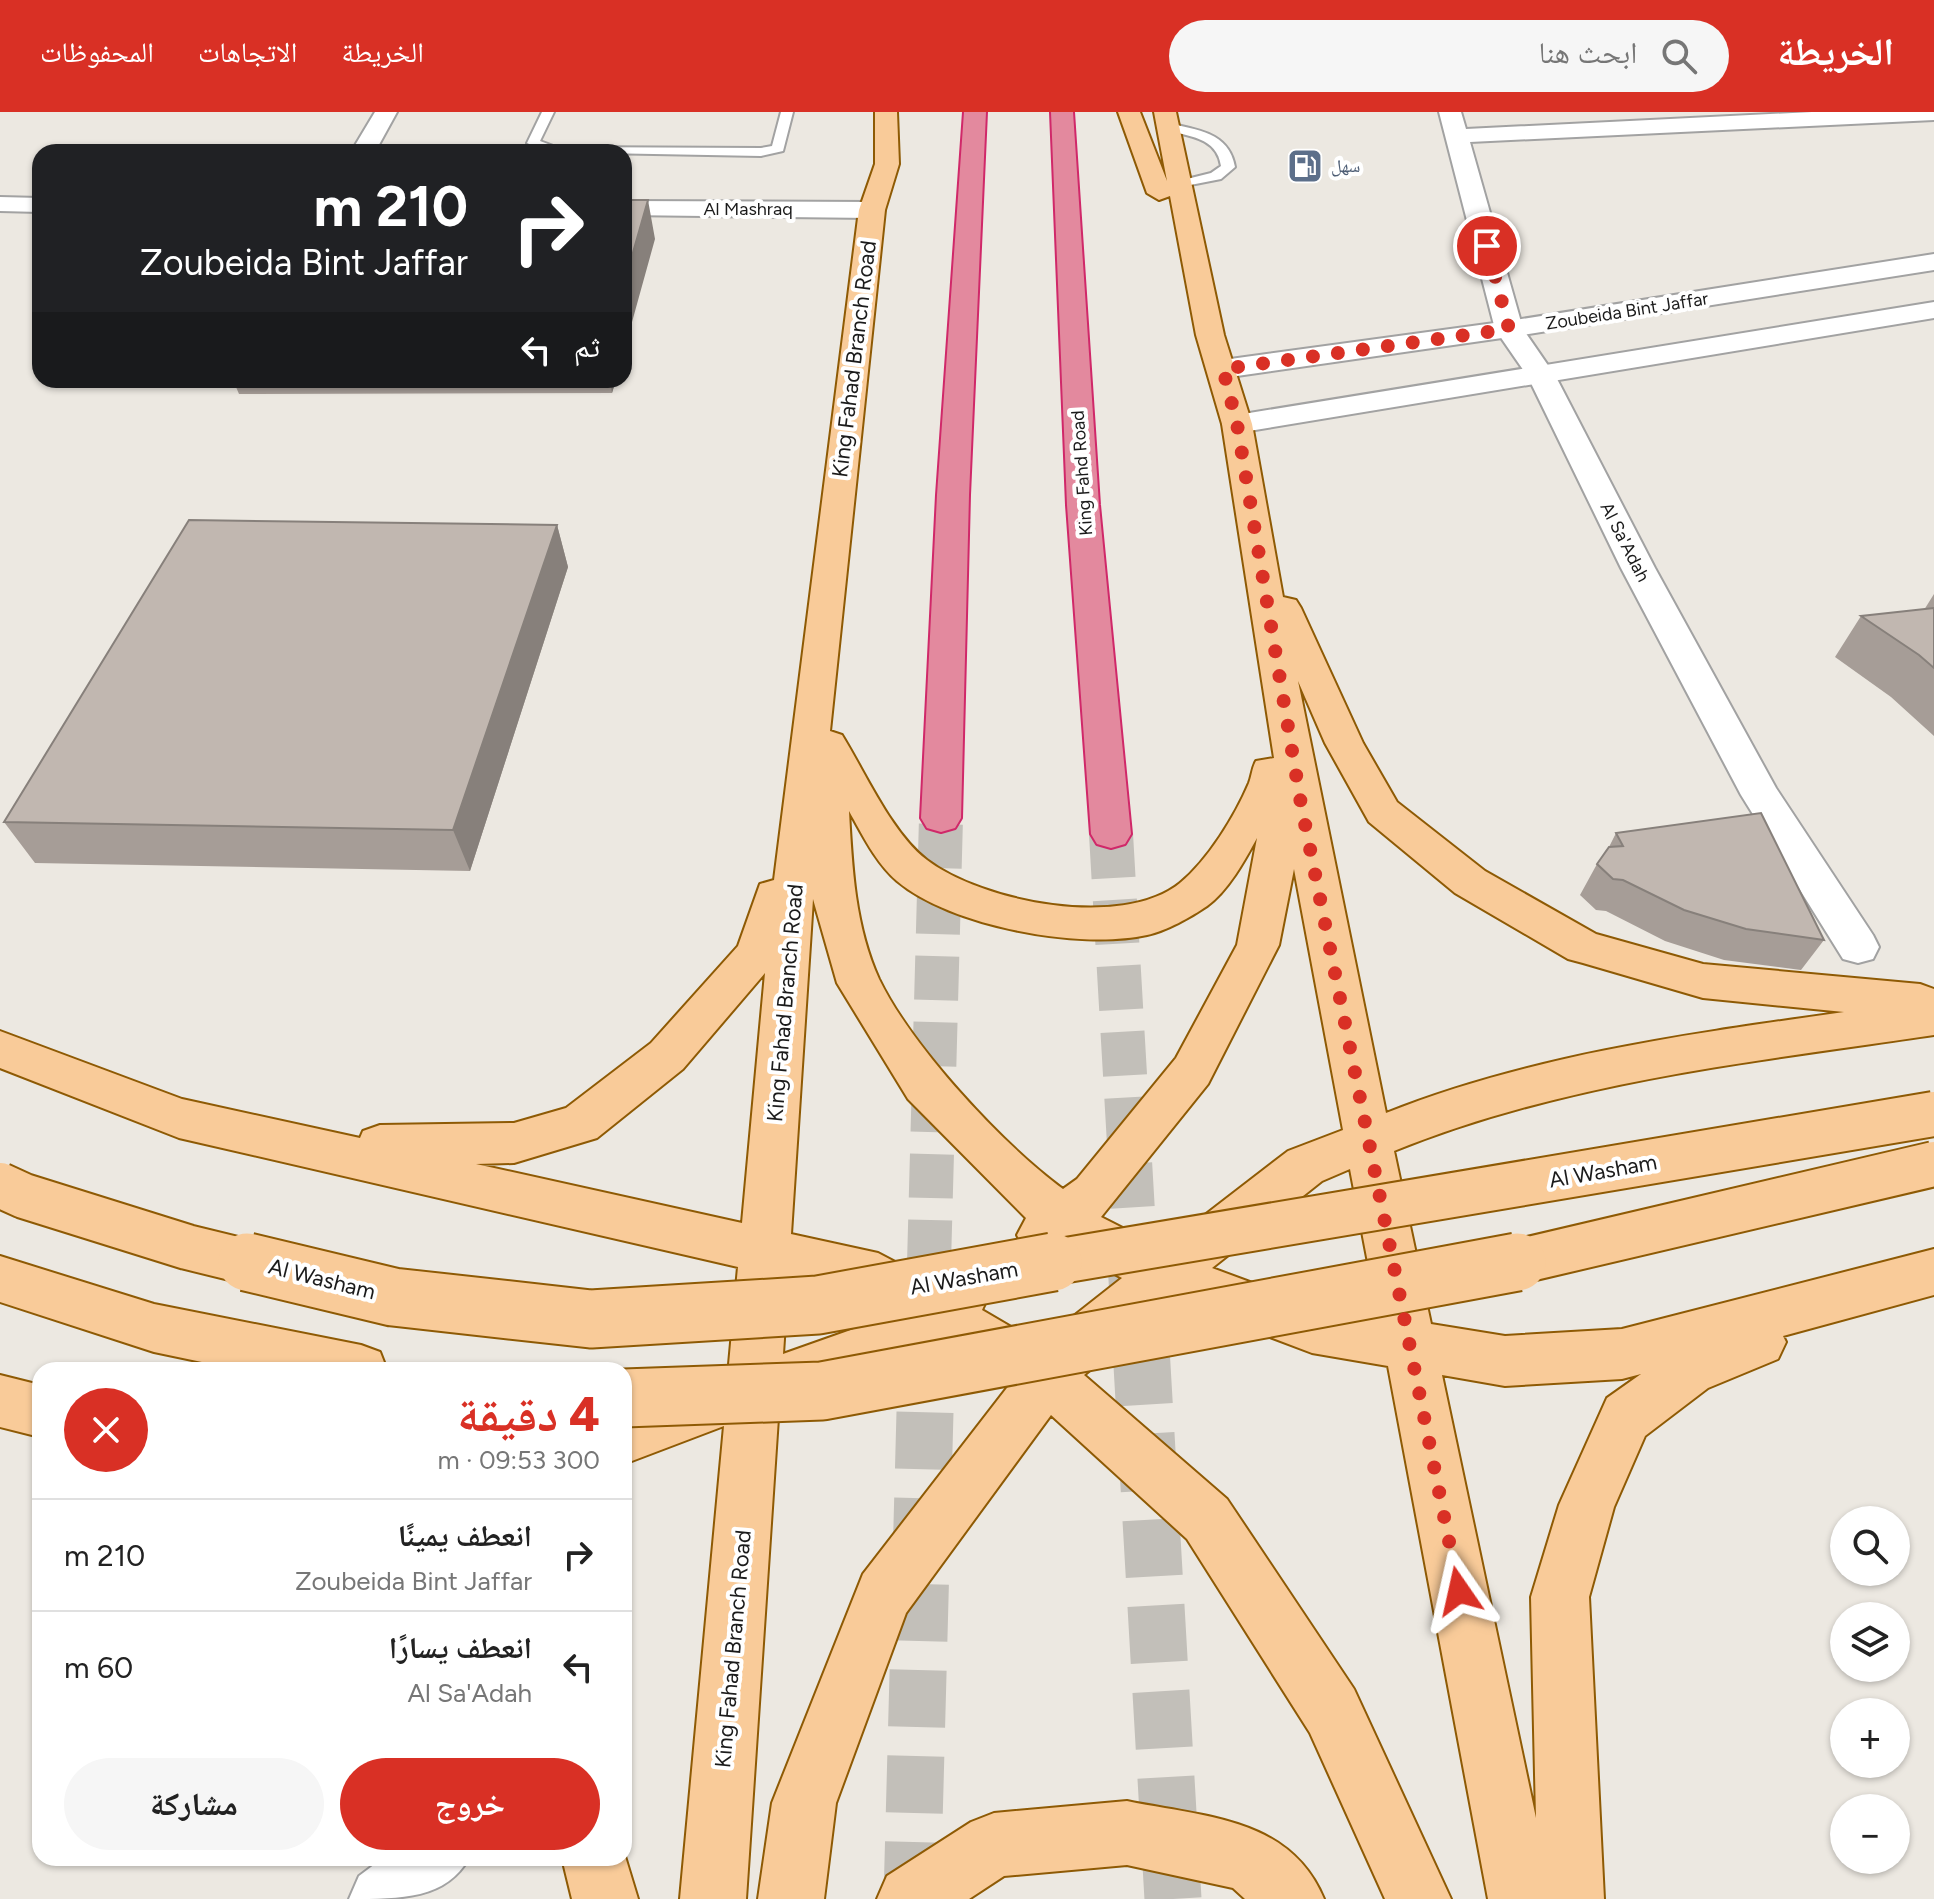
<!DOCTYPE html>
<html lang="ar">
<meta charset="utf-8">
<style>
:root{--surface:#fff;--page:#f6f6f6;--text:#222;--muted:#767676;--line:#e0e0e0;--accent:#d93025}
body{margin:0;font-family:Figtree,"Noto Naskh Arabic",sans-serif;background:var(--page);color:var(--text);direction:rtl;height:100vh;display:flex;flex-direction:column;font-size:30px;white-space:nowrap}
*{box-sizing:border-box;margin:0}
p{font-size:26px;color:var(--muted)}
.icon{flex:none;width:44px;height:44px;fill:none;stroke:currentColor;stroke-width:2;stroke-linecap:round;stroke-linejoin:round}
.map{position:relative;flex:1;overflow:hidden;direction:ltr}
.sheet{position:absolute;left:32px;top:1250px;width:600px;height:504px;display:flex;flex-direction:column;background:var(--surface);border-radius:24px;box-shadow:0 2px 6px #0004;direction:rtl}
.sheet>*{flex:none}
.top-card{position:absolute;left:32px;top:32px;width:600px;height:244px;border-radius:24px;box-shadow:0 2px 6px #0004;direction:rtl;background:#202124;color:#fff;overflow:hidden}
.fabs{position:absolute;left:1830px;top:1394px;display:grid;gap:16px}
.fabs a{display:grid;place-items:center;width:80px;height:80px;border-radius:50%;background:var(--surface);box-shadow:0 2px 6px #0004;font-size:40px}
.pin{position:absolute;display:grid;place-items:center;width:68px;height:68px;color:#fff;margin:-34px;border:4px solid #fff;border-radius:50%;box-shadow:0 2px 8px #0007}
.me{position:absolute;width:88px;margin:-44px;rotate:349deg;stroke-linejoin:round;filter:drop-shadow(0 0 6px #0008)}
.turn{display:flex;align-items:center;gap:28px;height:168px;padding:0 32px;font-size:36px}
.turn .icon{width:104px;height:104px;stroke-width:2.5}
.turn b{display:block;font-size:56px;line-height:68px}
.then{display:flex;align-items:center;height:76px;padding:0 32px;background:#0003;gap:16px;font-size:30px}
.round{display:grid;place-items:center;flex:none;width:84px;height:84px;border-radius:42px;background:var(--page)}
.summary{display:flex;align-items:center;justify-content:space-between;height:136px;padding:0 32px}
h1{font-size:48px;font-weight:800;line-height:60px;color:var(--accent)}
.primary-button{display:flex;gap:16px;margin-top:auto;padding:16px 32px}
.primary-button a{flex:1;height:92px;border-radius:48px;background:var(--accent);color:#fff;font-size:32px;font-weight:800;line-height:92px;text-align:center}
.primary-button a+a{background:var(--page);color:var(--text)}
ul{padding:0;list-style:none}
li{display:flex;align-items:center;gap:24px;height:112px;padding:0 32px;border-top:2px solid var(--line)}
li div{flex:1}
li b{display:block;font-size:30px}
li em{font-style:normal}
header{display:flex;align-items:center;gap:48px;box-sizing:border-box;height:112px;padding:0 40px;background:var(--accent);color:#fff}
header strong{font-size:38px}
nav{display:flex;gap:44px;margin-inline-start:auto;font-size:28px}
.search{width:560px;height:72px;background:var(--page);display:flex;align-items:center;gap:20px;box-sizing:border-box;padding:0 28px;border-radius:44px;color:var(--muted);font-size:30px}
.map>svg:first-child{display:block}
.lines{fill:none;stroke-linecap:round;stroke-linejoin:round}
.motorway-tunnel-far1{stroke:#c2bfb9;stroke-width:44;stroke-dasharray:44 22;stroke-linecap:butt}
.motorway-tunnel{stroke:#c2bfb9;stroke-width:57;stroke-dasharray:57 29;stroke-linecap:butt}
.service-casing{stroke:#a2a2a2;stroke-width:4}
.minor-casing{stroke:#a2a2a2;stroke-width:4}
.tertiary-casing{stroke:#a2a2a2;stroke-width:4}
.primary-casing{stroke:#8e5a04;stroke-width:4}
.motorway-casing{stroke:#d02869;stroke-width:4}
.service{fill:#fff;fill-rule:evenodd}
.minor{fill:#fff;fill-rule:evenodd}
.tertiary{fill:#fff;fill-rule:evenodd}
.primary{fill:#f9cb99;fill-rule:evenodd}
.motorway{fill:#e3899e;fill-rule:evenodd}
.primary-bridge-far1-casing{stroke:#8e5a04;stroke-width:48;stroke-linecap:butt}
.primary-bridge-casing{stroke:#8e5a04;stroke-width:61;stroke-linecap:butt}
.primary-bridge-far1{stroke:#f9cb99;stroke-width:44}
.primary-bridge{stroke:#f9cb99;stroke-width:57}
.wall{fill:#a69d97}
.shaded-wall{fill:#87807b}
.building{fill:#c1b7b0;stroke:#87807b;stroke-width:2}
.route{stroke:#d93025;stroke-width:14;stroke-dasharray:0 25.2}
.labels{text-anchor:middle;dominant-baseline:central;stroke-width:8;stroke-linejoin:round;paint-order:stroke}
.far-service-label{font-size:18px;fill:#4e5e75;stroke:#fff;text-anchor:start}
.far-street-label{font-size:18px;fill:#1b1b1b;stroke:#fff}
.street-label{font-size:22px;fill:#1b1b1b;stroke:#fff}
</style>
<header>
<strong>الخريطة</strong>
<div class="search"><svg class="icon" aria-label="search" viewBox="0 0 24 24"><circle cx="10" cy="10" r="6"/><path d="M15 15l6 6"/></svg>ابحث هنا</div>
<nav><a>الخريطة</a><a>الاتجاهات</a><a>المحفوظات</a></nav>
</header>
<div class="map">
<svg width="1934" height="1787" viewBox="0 0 1934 1787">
<rect width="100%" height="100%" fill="#ece8e1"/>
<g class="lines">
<path class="motorway-tunnel-far1" d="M1111,722L1136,1152
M929,1152L941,706"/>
<path class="motorway-tunnel" d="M1136,1150L1173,1787
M912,1787L929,1150"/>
<defs>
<path id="service" d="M542,0H554L540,29L556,35L761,36L772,34L781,0H793L783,39L761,44L546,40L527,31Z
M1168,11C1197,18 1229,20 1235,55L1221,67L1175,76V70L1211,61L1221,54C1217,25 1188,24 1164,18V12Z"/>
<path id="minor" d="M375,0H397L375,40H351Z
M1439,0H1461L1466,17L1812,0H1934V8L1470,30L1523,217L1556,265L1655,456L1776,676L1873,823L1879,835L1873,847L1858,851L1843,847L1741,683L1621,456L1528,265L1495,217Z
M0,85L40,86V100L0,99Z
M624,89L872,90L885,98L872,106L624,103Z
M383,1746H469C446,1787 402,1787 349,1787L359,1764Z"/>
<path id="tertiary" d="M1934,142V158L1509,225L1223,266L1213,263L1209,257L1213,251L1223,248L1509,209Z
M1934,190V206L1237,321L1226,318L1222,312L1226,306L1237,303Z"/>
<path id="primary" d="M875,0H897L899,52L885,98L830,619L842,623C865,660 892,722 927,748C982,790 1122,818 1180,771C1208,748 1235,704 1249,671C1252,663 1252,656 1256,649L1274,646L1222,312L1196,223L1170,84L1159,88L1147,81L1118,0H1140L1167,69L1154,0H1176L1224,223L1252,312L1283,485L1296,488L1301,496L1363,631L1397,690L1485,759L1596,822L1703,852L1920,872L1934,877V923C1752,950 1566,969 1394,1039L1431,1212L1505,1224L1622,1217L1934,1137V1183L1783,1224L1786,1230L1778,1247L1708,1276L1645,1324L1614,1395L1589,1485L1604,1787H1488L1388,1254L1312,1241L1173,1188L1084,1263L1227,1387L1354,1577L1451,1787H1385L1310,1621L1187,1427L1051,1303L906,1501L836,1691L824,1787H758L772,1691L863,1462L1010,1272L944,1232L779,1291L746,1787H680L724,1314L624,1352V1298L711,1267L727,1274L738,1155L179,1026L0,956V919L182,987L360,1026L363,1019L380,1013L514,1011L566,996L651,931L738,834L760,772L774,768L859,98L875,52ZM1298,569L1325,631L1369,710L1455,781L1568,847L1583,851L1703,886L1844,900C1689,922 1532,943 1386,1001ZM849,699C862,722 876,751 897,769C950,814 1079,838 1147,823C1166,819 1191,805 1207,794C1228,779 1245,748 1257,726L1237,833L1176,946L1077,1067L1063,1077C1002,1032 912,935 879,867C855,814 852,756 849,699ZM1294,757L1343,1018L1288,1039L1162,1136L1101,1105L1208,972L1279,833ZM813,787L837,871L908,987L1026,1106L1017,1123L1025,1139L1042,1145L1064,1135L1122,1166L1061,1214L1042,1233L982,1198L988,1185L981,1168L963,1161L939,1173L878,1141L791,1122ZM765,861L742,1111L476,1052L514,1051L597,1026L683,957ZM1350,1057L1378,1203L1312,1193L1212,1156L1322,1069ZM788,1166L867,1185L896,1202L783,1242ZM1641,1262L1607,1286L1559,1393L1531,1485L1536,1706L1442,1263L1505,1274L1622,1267Z
M0,1144L154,1192L361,1233L380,1240L387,1258H240L154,1240L0,1190Z
M0,1263L40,1273V1325L0,1315Z
M1127,1689C1204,1705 1290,1705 1324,1787H1245L1233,1776L1127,1753L1004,1764L969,1787H877L887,1764L971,1710L994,1701Z
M624,1741L638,1787H572L562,1746H624Z"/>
<path id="motorway" d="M964,0H986L969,383L961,706L955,716L941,720L927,716L921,706L937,383Z
M1051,0H1073L1099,393L1131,722L1125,732L1111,736L1097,732L1091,722L1067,393Z"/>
</defs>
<use href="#service" class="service-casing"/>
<use href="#minor" class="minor-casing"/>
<use href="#tertiary" class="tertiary-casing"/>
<use href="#primary" class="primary-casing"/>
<use href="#motorway" class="motorway-casing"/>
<use href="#service" class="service"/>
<use href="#minor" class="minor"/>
<use href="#tertiary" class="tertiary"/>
<use href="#primary" class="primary"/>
<use href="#motorway" class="motorway"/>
<defs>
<path id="primary-bridge-far1" d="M0,1073L24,1084L187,1135L256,1152
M1043,1152L1934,1002
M1508,1152L1934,1052"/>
<path id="primary-bridge" d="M247,1150L393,1185L591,1207L818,1193L1053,1150
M624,1286L822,1279L1517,1150"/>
</defs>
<use href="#primary-bridge-far1" class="primary-bridge-far1-casing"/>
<use href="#primary-bridge" class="primary-bridge-casing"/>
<use href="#primary-bridge-far1" class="primary-bridge-far1"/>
<use href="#primary-bridge" class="primary-bridge"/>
</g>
<path class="wall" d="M233,268H616L612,281L239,282Z
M557,413L568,455L470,759L35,751L4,710Z
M1934,482V624L1891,585L1835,545L1861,504L1924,498Z
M1616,721L1824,828L1801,858L1724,848L1665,829L1606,799L1596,798L1580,783L1597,752L1609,735Z"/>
<path class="shaded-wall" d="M648,88L655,127L624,239V172Z
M610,268H616L612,281Z
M557,413L568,455L470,759L453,718Z"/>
<path class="building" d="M624,88H648L624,172Z
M189,408L557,413L453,718L4,710Z
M1934,496V556L1919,543L1861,504Z
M1761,701L1824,828L1746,817L1684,798L1623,768L1613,767L1597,752L1609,735L1623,734L1616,721Z"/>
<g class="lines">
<path class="route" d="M1459,1479L1301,692L1237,312L1223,257L1509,217L1487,134"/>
</g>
<defs>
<symbol id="fuel-square" viewBox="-11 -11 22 22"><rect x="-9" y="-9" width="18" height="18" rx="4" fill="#5c6f8a" stroke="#fff"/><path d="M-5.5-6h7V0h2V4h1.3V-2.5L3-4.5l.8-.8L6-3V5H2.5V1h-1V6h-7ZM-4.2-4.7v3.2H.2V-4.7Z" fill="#fff"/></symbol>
</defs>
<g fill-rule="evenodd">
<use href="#fuel-square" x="1285" y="34" width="40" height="40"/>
</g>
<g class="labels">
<g class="far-service-label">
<text x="1331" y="54">سهل</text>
</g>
<g class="far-street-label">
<text x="748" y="97">Al Mashraq</text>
<text transform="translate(1627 199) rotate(-9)">Zoubeida Bint Jaffar</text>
<text transform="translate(1082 361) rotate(-94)">King Fahd Road</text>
<text transform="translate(1625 430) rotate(63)">Al Sa'Adah</text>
</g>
<g class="street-label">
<text transform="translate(854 247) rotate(-83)">King Fahad Branch Road</text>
<text transform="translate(785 891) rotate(-85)">King Fahad Branch Road</text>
<text transform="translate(1603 1059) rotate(-10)">Al Washam</text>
<text transform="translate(964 1166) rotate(-10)">Al Washam</text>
<text transform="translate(322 1167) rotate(14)">Al Washam</text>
<text transform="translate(733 1537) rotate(-85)">King Fahad Branch Road</text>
</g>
</g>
</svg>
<div class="fabs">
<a><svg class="icon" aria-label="search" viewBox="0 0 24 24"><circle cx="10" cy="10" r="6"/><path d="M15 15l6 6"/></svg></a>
<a><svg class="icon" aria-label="layers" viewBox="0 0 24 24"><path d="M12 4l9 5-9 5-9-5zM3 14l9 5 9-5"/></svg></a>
<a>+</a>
<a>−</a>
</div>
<div class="pin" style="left:1487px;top:134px;background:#d93025"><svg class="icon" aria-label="arrive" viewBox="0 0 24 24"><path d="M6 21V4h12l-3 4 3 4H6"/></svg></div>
<svg class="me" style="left:1459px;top:1479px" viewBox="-20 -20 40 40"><path d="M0-17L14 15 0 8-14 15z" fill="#d93025" stroke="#fff" stroke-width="4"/></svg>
<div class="top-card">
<div class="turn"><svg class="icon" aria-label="right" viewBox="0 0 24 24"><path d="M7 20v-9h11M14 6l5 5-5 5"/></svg><div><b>210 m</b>Zoubeida Bint Jaffar</div></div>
<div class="then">ثم<svg class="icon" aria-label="left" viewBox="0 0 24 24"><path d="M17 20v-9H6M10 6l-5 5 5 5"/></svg></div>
</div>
<section class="sheet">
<div class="summary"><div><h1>4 دقيقة</h1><p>300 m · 09:53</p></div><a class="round" style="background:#d93025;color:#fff"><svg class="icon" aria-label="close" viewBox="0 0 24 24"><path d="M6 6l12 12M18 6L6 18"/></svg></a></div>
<ul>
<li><svg class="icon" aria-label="right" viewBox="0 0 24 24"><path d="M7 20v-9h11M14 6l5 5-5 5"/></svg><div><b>انعطف يمينًا</b><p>Zoubeida Bint Jaffar</p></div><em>210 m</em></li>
<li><svg class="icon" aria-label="left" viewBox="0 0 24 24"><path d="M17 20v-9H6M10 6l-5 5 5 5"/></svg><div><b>انعطف يسارًا</b><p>Al Sa'Adah</p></div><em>60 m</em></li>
</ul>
<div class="primary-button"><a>خروج</a><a>مشاركة</a></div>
</section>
</div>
